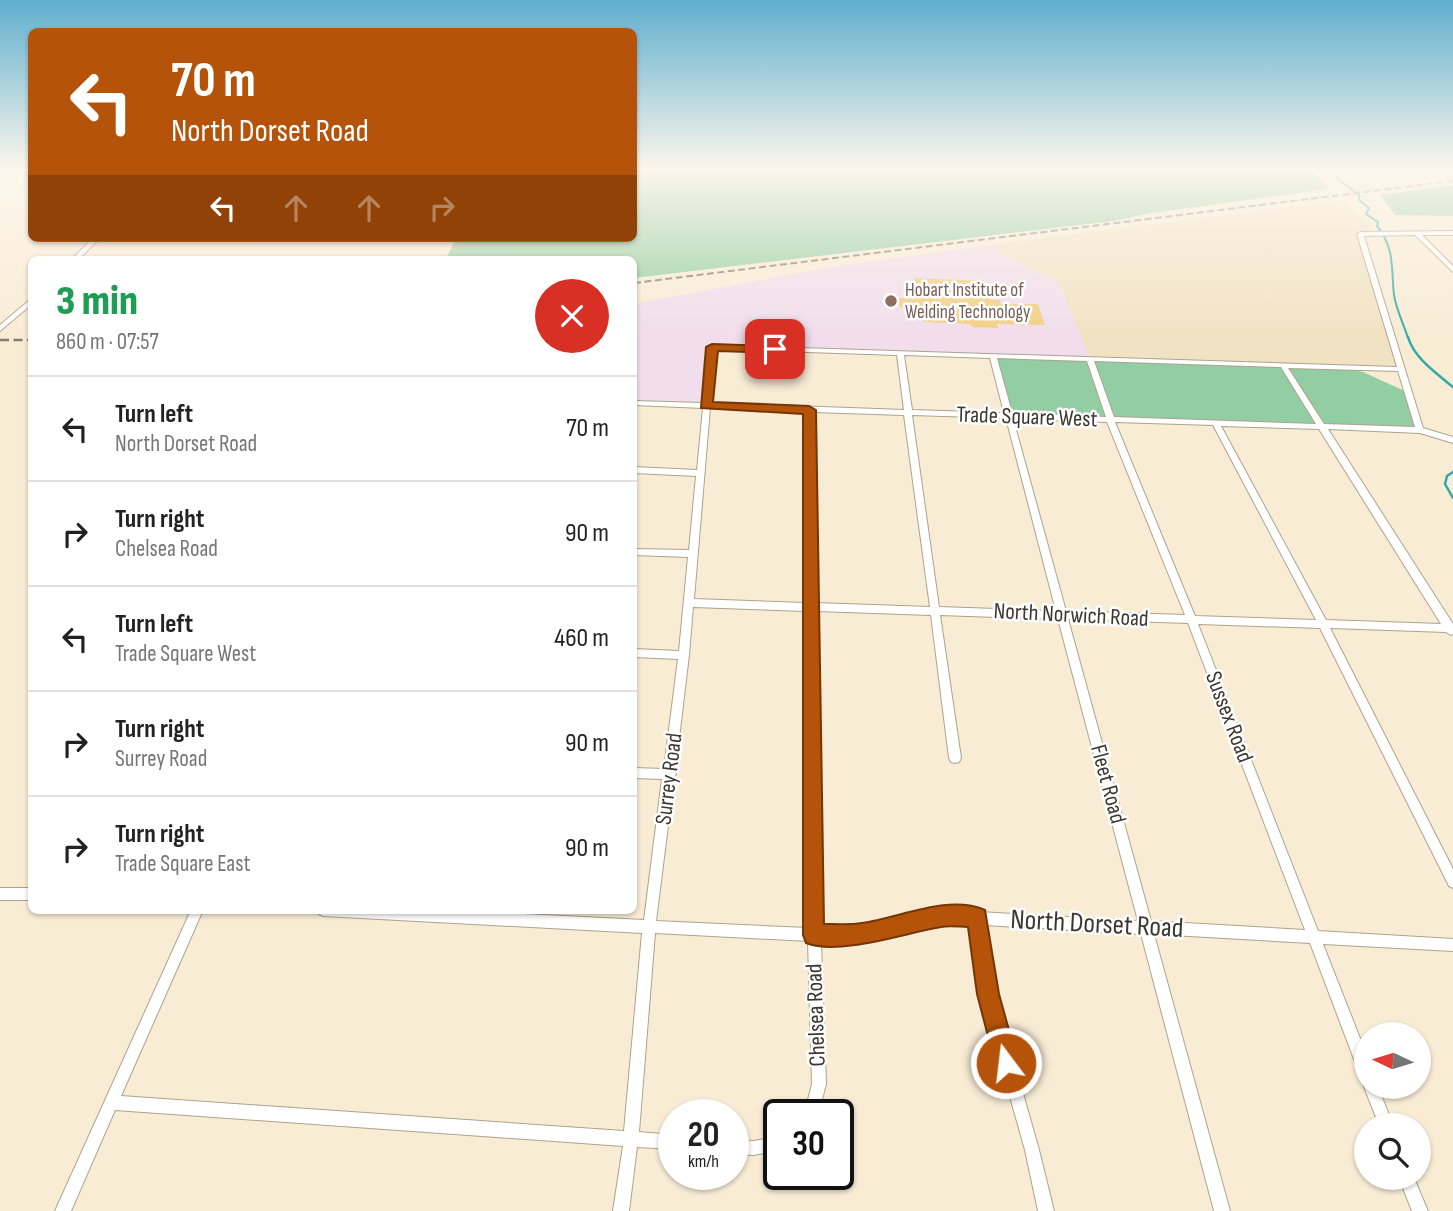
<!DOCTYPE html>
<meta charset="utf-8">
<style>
:root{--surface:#fff;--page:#f2f2f2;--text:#222;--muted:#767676;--line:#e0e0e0}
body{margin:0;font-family:"Sofia Sans Condensed",sans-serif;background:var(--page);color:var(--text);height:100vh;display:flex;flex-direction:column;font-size:26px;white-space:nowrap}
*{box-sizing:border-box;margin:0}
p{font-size:23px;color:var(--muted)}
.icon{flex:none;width:38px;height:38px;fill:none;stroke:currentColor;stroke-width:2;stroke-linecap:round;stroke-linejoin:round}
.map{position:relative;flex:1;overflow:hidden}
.panel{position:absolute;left:28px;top:256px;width:609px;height:658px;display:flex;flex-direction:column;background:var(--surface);border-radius:10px;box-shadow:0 2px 5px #0004}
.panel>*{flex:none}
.banner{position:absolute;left:28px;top:28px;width:609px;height:214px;border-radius:10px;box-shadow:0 2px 5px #0004;background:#b45309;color:#fff;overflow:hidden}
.needle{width:46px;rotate:274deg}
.controls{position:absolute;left:1354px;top:1022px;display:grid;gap:14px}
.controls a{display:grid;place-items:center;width:77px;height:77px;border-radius:50%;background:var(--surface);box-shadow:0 2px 5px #0004;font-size:35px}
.speed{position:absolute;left:658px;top:1099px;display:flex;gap:14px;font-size:35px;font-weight:700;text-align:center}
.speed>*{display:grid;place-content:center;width:91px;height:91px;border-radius:50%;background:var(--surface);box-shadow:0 2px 5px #0004;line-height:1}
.speed small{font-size:18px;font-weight:400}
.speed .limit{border:4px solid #111;border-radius:10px;background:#fff;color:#111}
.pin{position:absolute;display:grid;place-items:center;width:60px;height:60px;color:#fff;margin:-30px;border-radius:14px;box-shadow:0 4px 10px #0006}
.me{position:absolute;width:77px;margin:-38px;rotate:345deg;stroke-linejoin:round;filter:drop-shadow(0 0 5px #0008)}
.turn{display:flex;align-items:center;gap:24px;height:147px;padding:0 28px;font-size:32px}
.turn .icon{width:91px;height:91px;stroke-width:2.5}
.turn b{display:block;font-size:49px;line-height:60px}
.lanes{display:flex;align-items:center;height:66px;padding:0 28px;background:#0003;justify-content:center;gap:35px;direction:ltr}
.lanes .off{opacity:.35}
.round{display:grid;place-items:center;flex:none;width:74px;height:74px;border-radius:37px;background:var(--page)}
.overview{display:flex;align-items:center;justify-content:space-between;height:119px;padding:0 28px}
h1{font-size:42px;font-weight:800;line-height:52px;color:#1e9e55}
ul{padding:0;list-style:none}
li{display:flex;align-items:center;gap:21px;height:105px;padding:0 28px;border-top:2px solid var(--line)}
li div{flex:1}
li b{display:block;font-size:26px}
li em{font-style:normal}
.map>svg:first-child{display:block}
.built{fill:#f1e2c3}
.education{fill:#f1ddec}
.green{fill:#92cda3}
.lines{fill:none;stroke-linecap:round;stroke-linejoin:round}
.stream-far1{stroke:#33a8a9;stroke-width:2}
.stream{stroke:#33a8a9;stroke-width:2.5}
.building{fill:#f1cf84}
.street-casing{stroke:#ada38c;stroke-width:2}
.street{fill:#fff;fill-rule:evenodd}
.rail-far1{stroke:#847c6e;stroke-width:2;stroke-dasharray:7 3.5;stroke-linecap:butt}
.rail{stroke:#847c6e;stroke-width:2.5;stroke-dasharray:9 4.5;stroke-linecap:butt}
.route{fill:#b45309;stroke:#753606;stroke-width:2}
.education-dot{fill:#8d6e63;stroke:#fff;stroke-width:2.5}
.labels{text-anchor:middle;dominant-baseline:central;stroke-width:5;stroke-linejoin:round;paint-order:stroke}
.far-education-label{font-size:19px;fill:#785e54;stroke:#fff;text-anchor:start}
.street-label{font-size:23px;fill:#3d382f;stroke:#fff}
.near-street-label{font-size:28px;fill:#3d382f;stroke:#fff}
</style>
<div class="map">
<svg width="1453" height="1211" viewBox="0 0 1453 1211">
<rect width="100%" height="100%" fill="#f8ecd5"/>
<path class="built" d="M1345,200L1378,234H1361L1402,369L1090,360L1059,283L1004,256L994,244Z"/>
<path class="education" d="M994,244L1004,256L1059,283L1090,360L713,347L706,405L634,403V304L830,267Z"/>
<path class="green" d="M634,167H1309L1329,189L1151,213L1113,221L634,278V259H446L456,238H634Z
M1453,185V216L1395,215L1380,195Z
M993,357L1337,367L1363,372L1409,393L1420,430L1008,417Z"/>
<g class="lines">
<path class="stream-far1" d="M1332,167L1334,176L1359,195V200L1369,208L1366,214L1378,222L1377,226C1395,248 1391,268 1394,295C1396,309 1404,325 1408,338"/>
<path class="stream" d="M1408,337C1414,358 1436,373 1453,387
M1453,472L1447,476L1445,484L1453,498"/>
</g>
<path class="building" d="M914,278L985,281L990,299L1000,300L1001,304H1038L1045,325L997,324L998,328L972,327L971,324L926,322L922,320L921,314L906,313L905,309L899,306L897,298H918Z"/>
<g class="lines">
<defs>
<path id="street" d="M1453,231V235H1422L1453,266V272L1415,235L1364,236L1423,428L1453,437V443L1420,433L1328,429L1453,624V634L1451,635L1446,632L1330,628L1453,869V888L1449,886L1320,628L1198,624L1318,931L1453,939V951L1323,944L1367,1056V1087H1378L1393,1125H1379L1364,1087L1366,1082L1362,1080L1360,1075L1310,943L1154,934L1230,1211H1214L1141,934L984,925L995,994L1039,1150L1054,1211H1038L1025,1150L981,994L972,924L944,922L860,940L821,941L826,1084L818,1115H804L812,1084L808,941L655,933L639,1132L674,1135V1149L637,1147L629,1211H613L623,1146L115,1110L71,1211H55L191,910H203L121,1096L624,1131L642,933L323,916L319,914L317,910H446L644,920L662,779L634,778V768L664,769L678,659L634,657V649L679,651L688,557L634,555V549L689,550L696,476L634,473V467L697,470L703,408L634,405V401L703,403L709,345L1397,367L1357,234L1360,232ZM715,349L897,355L904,410L711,403ZM904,355L990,358L1004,413L912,410ZM997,358L1087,361L1106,417L1012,413ZM1094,361L1281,367L1316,424L1114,417ZM1288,368L1398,371L1415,427L1324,424ZM710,408L805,411L806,603L694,599ZM813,412L904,415L930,607L816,603ZM912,415L1006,418L1056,611L939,607ZM1013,419L1107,422L1185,615L1066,611ZM1115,422L1213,425L1316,620L1195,616ZM1221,426L1319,429L1441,624L1326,620ZM693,607L806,611L808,928L656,921L674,778L676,774L675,772L689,655ZM816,611L931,615L949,758L951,762L955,763L959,762L961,758L940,615L1058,619L1138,921L944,910L860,928H820ZM1068,619L1188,623L1305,930L1151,921Z
M93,238H100L79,259H72Z
M32,298V304L0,331V325Z
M0,888H32V900H0Z
M779,1136V1150L754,1155L733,1154V1140L754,1141Z
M1399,1178H1414L1428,1211H1412Z"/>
</defs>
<use href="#street" class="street-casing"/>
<use href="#street" class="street"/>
<path class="rail-far1" d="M634,283L1453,181"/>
<path class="rail" d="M0,340H32"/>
</g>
<linearGradient id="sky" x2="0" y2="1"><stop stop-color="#5fafcf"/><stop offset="0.5" stop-color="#fcf6ec"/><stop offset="1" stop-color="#fcf6ec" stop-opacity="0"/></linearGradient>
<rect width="1453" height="337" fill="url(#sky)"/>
<path class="route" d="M712,344L775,346L781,349L775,353L718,351L713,402L809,406L816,410L824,924C836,924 850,925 862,923C900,918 947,894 985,910L999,994L1018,1063L1014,1071L1006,1075L998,1071L995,1063L977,994L968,927C959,927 950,925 941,927C905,933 839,956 806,943L803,935V414L701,408L706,347Z"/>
<circle class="education-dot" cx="891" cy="301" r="7"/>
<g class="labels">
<g class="far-education-label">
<text x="905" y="290">Hobart Institute of<tspan x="905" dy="22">Welding Technology</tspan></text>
</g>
<g class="street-label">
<text transform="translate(1027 417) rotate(2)">Trade Square West</text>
<text transform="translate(1071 615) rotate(3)">North Norwich Road</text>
<text transform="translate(1229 717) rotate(69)">Sussex Road</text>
<text transform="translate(669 779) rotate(-83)">Surrey Road</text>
<text transform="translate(1108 784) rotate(75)">Fleet Road</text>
<text transform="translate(816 1015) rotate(-92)">Chelsea Road</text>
</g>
<g class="near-street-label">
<text transform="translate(1097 924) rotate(3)">North Dorset Road</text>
</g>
</g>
</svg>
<div class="controls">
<a><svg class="needle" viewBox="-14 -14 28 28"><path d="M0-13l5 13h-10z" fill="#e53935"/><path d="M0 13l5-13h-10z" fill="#767676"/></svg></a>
<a><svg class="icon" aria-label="search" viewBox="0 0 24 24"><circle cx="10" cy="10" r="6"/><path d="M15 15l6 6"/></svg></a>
</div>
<div class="speed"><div>20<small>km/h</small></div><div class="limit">30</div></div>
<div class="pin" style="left:775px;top:349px;background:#d93025"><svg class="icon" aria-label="arrive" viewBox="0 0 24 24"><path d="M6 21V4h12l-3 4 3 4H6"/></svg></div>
<svg class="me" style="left:1006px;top:1063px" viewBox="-20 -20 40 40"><circle r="17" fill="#b45309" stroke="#fff" stroke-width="3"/><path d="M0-11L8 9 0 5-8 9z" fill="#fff"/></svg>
<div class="banner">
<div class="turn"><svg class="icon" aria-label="left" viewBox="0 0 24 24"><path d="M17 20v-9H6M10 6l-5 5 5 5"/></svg><div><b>70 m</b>North Dorset Road</div></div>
<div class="lanes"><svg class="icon" aria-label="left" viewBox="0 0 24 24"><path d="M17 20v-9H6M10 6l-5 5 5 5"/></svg><svg class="icon off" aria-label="ahead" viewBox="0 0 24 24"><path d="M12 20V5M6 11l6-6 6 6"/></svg><svg class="icon off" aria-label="ahead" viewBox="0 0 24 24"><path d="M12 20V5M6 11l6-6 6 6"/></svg><svg class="icon off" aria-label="right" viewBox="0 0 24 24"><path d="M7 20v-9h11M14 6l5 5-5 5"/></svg></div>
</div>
<section class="panel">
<div class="overview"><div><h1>3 min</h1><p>860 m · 07:57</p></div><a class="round" style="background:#d93025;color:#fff"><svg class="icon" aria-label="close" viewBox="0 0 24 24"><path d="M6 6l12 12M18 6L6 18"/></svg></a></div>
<ul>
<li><svg class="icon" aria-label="left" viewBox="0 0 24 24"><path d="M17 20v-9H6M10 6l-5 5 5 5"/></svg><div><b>Turn left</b><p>North Dorset Road</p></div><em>70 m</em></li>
<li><svg class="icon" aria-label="right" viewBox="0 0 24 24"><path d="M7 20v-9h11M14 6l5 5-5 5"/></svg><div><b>Turn right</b><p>Chelsea Road</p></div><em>90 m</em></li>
<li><svg class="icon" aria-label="left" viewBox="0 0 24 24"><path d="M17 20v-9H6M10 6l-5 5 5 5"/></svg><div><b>Turn left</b><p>Trade Square West</p></div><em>460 m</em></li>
<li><svg class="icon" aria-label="right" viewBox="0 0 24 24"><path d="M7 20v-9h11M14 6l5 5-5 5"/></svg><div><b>Turn right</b><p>Surrey Road</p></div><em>90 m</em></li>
<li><svg class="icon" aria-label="right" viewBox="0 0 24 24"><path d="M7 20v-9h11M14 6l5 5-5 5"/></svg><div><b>Turn right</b><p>Trade Square East</p></div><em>90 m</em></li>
</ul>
</section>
</div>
